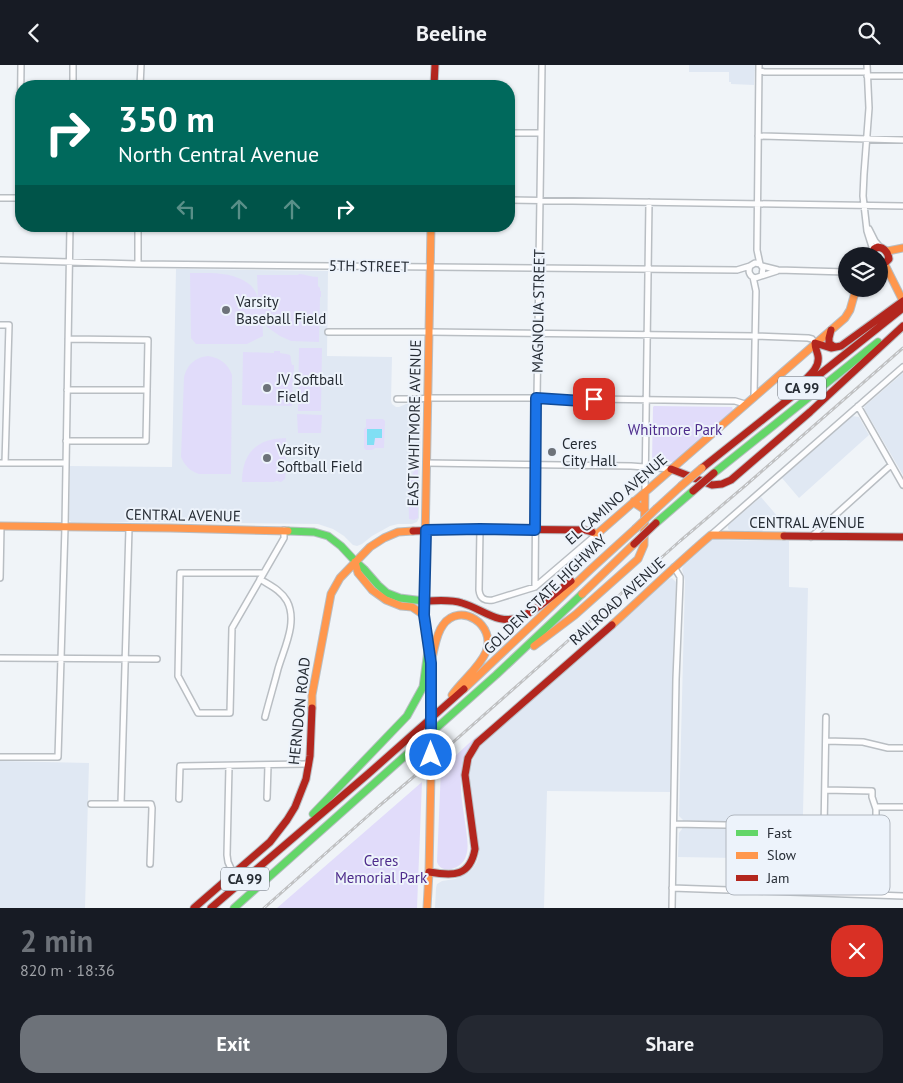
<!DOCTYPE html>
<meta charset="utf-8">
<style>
:root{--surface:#171b24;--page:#242831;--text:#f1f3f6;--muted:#9ea1a6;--accent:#6d7279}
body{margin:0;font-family:"PT Sans",sans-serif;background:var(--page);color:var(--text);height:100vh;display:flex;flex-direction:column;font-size:19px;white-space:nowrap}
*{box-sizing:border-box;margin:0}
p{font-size:16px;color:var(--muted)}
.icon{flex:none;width:28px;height:28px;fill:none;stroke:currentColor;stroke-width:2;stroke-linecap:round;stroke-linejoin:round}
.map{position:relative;height:843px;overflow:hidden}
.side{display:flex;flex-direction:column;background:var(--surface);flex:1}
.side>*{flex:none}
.hud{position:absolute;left:15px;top:15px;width:500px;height:152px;border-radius:20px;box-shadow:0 1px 4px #0004;background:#00695c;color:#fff;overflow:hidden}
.controls{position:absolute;left:838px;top:182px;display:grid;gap:10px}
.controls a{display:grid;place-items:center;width:50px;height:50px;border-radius:50%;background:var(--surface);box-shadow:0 1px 4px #0004;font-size:25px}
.pin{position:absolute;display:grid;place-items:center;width:42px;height:42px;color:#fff;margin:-21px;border-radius:10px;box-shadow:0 2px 8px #0006}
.me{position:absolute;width:55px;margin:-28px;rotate:0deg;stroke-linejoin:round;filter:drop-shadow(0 0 4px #0008)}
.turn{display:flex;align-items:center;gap:18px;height:105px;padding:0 20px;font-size:22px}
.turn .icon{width:65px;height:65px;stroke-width:2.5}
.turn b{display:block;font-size:35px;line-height:42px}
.lanes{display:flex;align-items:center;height:48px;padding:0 20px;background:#0003;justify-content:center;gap:25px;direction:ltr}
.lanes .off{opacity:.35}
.round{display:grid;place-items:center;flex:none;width:52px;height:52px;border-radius:20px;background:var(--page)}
.overview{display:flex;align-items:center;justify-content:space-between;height:85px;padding:0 20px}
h1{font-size:30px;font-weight:800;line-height:38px;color:var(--accent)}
.cta{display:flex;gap:10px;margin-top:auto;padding:10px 20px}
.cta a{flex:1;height:58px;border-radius:20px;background:var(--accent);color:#fff;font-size:20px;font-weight:800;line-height:58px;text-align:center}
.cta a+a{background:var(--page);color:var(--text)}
header{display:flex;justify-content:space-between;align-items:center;height:65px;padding:0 20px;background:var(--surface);font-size:22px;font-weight:800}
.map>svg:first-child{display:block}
.built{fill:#e0e8f3}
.green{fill:#e1dcfa}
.water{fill:#80dff4}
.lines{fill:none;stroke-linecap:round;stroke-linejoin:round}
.street-casing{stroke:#b9bec3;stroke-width:8}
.fast-casing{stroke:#b9bec3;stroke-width:9}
.slow-casing{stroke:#b9bec3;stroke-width:9}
.jam-casing{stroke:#b9bec3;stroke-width:9}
.street{stroke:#fdfdfe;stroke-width:5}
.fast{stroke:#63d668;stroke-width:7}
.slow{stroke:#ff974d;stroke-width:7}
.jam{stroke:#b3261e;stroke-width:7}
.rail-casing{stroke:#c0c1c2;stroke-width:3}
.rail{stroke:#edf3fb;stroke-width:1;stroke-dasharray:4;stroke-linecap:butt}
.slow-bridge-casing{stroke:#b9bec3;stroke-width:9;stroke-linecap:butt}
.jam-bridge-casing{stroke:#b9bec3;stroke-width:9;stroke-linecap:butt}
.slow-bridge{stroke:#ff974d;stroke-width:7}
.jam-bridge{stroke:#b3261e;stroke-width:7}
.route-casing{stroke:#114b97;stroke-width:12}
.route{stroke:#1a73e8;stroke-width:9}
.poi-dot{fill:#6d7279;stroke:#edf3fb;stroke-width:2}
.labels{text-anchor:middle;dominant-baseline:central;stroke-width:4;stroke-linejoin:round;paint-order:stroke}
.shield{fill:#edf3fb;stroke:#626870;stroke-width:1}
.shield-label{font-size:14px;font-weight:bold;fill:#262c34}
.street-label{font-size:15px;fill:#262c34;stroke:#edf3fb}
.poi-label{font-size:15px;fill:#262c34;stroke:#edf3fb;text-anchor:start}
.park-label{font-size:15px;fill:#4e2c8c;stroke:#edf3fb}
.key{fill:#edf3fb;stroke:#b1b7bf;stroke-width:1}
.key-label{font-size:14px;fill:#262c34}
</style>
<header><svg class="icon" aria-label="back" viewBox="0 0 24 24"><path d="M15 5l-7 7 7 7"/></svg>Beeline<svg class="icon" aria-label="search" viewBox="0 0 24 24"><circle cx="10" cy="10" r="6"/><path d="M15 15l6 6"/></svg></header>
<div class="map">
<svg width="903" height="843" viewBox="0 0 903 843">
<rect width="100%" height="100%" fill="#f0f4f8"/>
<path class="built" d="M689,0H755L754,20L731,19V17H729V7H689Z
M176,204L328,206L327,291L392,292L391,336L392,339L396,342H399L406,339H418L421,342L419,453L417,457L412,459H398L390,461L372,471L362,479L357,481L353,480L344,471L333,464L318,459L171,457H71L69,455L70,401L172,402Z
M903,308V410L865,345L864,342L866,340Z
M852,351L859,352L869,370L799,433L782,413Z
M761,432L778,452L761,467H733L728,464V460Z
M712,475L789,476V522L808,523L802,794L678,792L679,768L682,764L683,755L679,751L685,516L682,504L684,500Z
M672,513L676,517L670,727L547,726L544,843H435L436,823L437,819L442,816L455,814L468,808L473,803L477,797L479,789V782L473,747L474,744L473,737L471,735L469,715L471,699L477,686L481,680L485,675L669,514Z
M0,696L89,698L85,843H0Z"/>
<path class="green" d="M190,208C209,208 233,206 249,219C253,222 256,227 258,232L257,210H298L299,209C306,209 309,212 318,212V221L320,223V226H321V232H320L319,277L291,276L280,271L267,262L262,251L263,271L247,279H196L191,273Z
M299,283H322L321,346H298Z
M274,286H280V288C294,291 289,287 292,300H294V307H293L292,341L242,340L243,287L274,288Z
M208,291C221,293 228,299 232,310L231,409H199C190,406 185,401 181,392L184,312C187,300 195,292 208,291Z
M654,341L732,342L733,345L674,397L652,395L653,342Z
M297,349L322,350L321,368H298Z
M366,354H383L385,356L384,383H375L372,385H366L364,383V364L366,362Z
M274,374L286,373V405L285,414L281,417L277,416L273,417H242C242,395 251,378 274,374Z
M417,401H418V453L414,455L409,454L408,413L412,410Z
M479,669C453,700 461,727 466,764C467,773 469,783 466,791C463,803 442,811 437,797L441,704Z
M422,717L417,843H277Z"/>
<path class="water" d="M367,364H382V373H375L374,380H367Z"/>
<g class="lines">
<defs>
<path id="street" d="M21,0L20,82H21
M759,0L757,185L760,199
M867,0L869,43L864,109L863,131L867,166L873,185
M759,5L764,7H867
M867,11H903
M73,21V0
M140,21L141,0
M509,68H541
M758,71L903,75
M0,133H21
M509,135L903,141
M869,164L875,176L880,182
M0,195L138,199L737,205L750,201
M138,199V161
M762,201L778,205L846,207
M762,210L763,203L760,199L755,198L750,201C748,206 749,211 755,213L777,206
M753,212L756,226L754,332
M0,260H9L5,398
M328,267H430L755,271L808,273L812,274L815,278
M67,325H147
M397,334H419L428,333H536L555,335L582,336L594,334L735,336L745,339
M858,341L903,420
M66,376H146L148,275L68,274
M0,398H66
M426,398L631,401L671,404
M645,427L649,137
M480,464L479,525C480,534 485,536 493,535L535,522L597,469
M711,470L903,302
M811,472L891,400
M263,508H180L178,611L198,648H230L232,563L284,473V465
M0,513L1,461
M260,514C269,520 281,525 287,536C298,557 284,583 278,604C274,620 269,636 265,652
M535,522L536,400L542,0
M0,593L157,594
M826,676L863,677L888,683H903
M0,692H58L65,462L70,161
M229,701L227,790L228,797L233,808
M825,725L872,726V732L876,744V766
M267,733L268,700
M179,734L180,701L309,699
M91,739H151L152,743L150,799
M121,739L129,463
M876,742H903
M674,759L776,761
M824,765L826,652
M672,823L903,831
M672,843L676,614L680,517V512L674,502"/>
<path id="fast" d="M714,408L878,277
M656,458L693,426
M288,466L314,467L328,471L341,481L355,496L364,504L378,520L387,528L400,533L424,536
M424,531V550L431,598L432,635
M313,749L407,651L423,622L429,578
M234,843L496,610L582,529"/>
<path id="slow" d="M888,186L903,183
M884,198L903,236
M634,436L636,439L645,445
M657,443L681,421
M0,461L170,463L288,466
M592,467L597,469L845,253L850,245L856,224
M355,497L358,508L372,525L386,535L401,541L412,542L424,550
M582,529L634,479
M424,531L431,161
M612,560C645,530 677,499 711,470L784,471
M534,581L575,550L638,494L644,480L645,427
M432,593C435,582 436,569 443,560C460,536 497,560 486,587C479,603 462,616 452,630
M464,624L591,504L635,464
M312,643V630L331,529L340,513L370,482L384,473L398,467L413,466
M427,843L429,807L431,708"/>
<path id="jam" d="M434,21L435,0
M872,191L874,184L878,182C885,183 888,187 889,194L886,197L879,199
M831,265L829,273V278L833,281L836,282
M803,317C810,310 820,302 818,291C817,286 815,283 815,278L831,283L841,281L903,236
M702,403L903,243
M671,404L712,420L722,419L731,415L810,347L903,261
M413,466L480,464L585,465L592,467
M784,471L903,472
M424,536C437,536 450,534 462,538C483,544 498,561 521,552C539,544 555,528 571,516
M429,807C453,811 470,812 475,784L465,710L468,693L477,678L612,560
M194,843L270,777L287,755L295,742L306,714L310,691L312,643
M211,843L368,709L464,624"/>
</defs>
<use href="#street" class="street-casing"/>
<use href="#fast" class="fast-casing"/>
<use href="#slow" class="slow-casing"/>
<use href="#jam" class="jam-casing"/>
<use href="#street" class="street"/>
<use href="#fast" class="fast"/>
<use href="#slow" class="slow"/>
<use href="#jam" class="jam"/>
<defs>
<path id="rail" d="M264,843L379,741L417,709L570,574L680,476L746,420L903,283"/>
</defs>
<use href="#rail" class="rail-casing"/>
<use href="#rail" class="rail"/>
<defs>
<path id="slow-bridge" d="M681,421L702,403
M635,464L657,443"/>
<path id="jam-bridge" d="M693,426L714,408
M634,479L656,458
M431,708L432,635"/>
</defs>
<use href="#slow-bridge" class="slow-bridge-casing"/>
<use href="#jam-bridge" class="jam-bridge-casing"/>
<use href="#slow-bridge" class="slow-bridge"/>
<use href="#jam-bridge" class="jam-bridge"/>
</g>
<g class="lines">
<defs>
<path id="route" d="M431,690V598L424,550L426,465L480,464L535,465L536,333L582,336L594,334"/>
</defs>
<use href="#route" class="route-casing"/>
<use href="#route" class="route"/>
</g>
<g class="poi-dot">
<circle cx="226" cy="245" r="5"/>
<circle cx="267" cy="323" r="5"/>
<circle cx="552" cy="387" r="5"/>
<circle cx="267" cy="393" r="5"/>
</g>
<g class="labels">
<g class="shield">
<rect x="778" y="311.5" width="48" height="23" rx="4"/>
<rect x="221" y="802.5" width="48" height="23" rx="4"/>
</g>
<g class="shield-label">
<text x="802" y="323">CA 99</text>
<text x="245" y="814">CA 99</text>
</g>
<g class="street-label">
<text transform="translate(369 201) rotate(1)">5TH STREET</text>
<text transform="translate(538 246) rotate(-89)">MAGNOLIA STREET</text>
<text transform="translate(414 358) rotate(-89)">EAST WHITMORE AVENUE</text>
<text transform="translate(616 434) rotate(-41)">EL CAMINO AVENUE</text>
<text transform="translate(183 450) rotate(1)">CENTRAL AVENUE</text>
<text x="807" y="457">CENTRAL AVENUE</text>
<text transform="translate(545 529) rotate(-44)">GOLDEN STATE HIGHWAY</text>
<text transform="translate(617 536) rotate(-42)">RAILROAD AVENUE</text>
<text transform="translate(299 646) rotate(-84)">HERNDON ROAD</text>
</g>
<g class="poi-label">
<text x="236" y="236">Varsity<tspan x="236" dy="17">Baseball Field</tspan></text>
<text x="277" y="314">JV Softball<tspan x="277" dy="17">Field</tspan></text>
<text x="562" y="378">Ceres<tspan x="562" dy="17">City Hall</tspan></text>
<text x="277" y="384">Varsity<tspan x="277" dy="17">Softball Field</tspan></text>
</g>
<g class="park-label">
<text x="675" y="364">Whitmore Park</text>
<text x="381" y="795">Ceres<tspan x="381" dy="17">Memorial Park</tspan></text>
</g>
</g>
<rect x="726" y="750" width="164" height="80" rx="8" class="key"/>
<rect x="736" y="765" width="22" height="6" fill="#63d668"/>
<rect x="736" y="787" width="22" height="7" fill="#ff974d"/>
<rect x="736" y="810" width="22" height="6" fill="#b3261e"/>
<g class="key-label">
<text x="767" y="773">Fast</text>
<text x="767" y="795">Slow</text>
<text x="767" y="818">Jam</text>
</g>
</svg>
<div class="controls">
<a><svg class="icon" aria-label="layers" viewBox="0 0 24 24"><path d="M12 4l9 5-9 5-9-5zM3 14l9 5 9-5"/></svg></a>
</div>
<div class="pin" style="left:594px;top:334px;background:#d93025"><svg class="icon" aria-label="arrive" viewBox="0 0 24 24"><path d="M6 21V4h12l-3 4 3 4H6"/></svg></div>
<svg class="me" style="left:431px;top:690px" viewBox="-20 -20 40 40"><circle r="17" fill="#1a73e8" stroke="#fff" stroke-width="3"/><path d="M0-11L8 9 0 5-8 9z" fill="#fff"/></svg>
<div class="hud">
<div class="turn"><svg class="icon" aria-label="right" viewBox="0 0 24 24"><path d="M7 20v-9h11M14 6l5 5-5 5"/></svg><div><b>350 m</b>North Central Avenue</div></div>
<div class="lanes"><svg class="icon off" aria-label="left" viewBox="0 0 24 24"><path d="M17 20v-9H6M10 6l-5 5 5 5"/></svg><svg class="icon off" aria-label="ahead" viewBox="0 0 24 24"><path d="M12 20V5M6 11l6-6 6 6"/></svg><svg class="icon off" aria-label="ahead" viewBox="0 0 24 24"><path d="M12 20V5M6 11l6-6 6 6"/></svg><svg class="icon" aria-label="right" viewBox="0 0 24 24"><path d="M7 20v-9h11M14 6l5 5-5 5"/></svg></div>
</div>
</div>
<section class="side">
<div class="overview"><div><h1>2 min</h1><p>820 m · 18:36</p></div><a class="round" style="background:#d93025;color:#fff"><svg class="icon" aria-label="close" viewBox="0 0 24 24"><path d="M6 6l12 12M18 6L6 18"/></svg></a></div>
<div class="cta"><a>Exit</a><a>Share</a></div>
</section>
